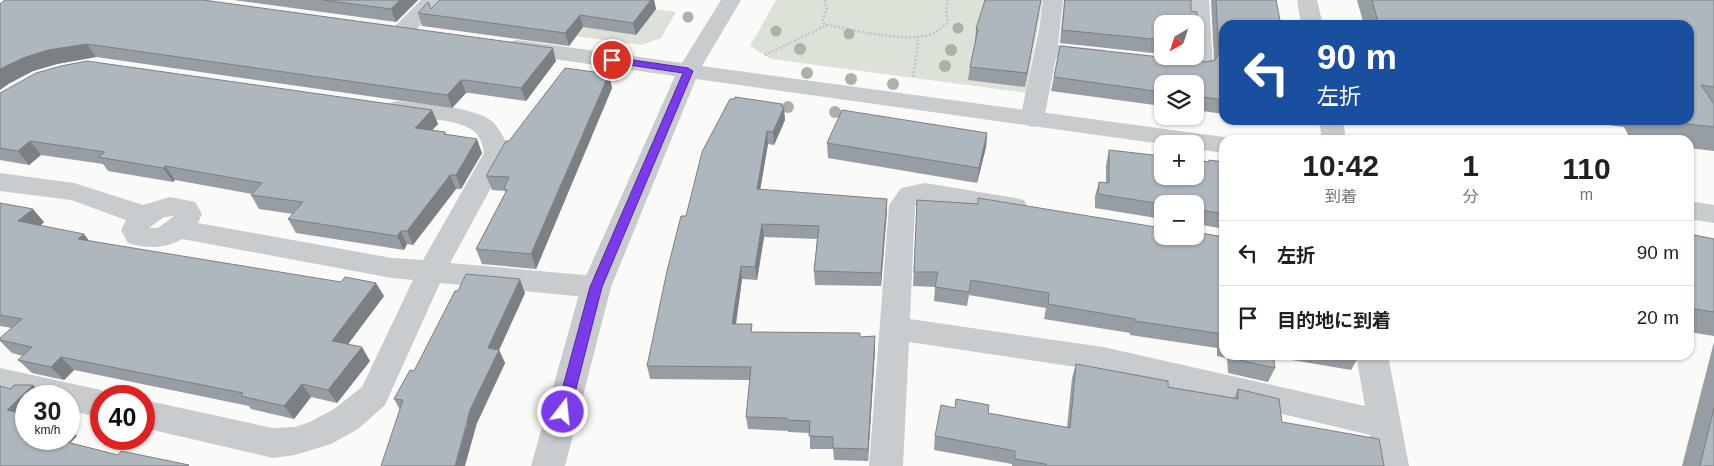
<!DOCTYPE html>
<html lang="ja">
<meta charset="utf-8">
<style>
:root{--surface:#fff;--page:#f2f2f2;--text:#202124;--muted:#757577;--line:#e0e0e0}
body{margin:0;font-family:Helvetica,"Noto Sans JP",sans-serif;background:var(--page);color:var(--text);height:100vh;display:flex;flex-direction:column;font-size:19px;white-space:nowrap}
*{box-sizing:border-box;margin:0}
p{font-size:16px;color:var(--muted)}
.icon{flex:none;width:28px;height:28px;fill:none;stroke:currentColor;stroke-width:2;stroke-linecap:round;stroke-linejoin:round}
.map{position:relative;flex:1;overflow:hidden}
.side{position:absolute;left:1219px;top:135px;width:475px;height:225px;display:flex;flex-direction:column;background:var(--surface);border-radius:15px;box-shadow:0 1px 4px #0004}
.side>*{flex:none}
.hud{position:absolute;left:1219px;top:20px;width:475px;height:105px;border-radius:15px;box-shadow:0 1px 4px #0004;background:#1a4fa0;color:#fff;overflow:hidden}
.needle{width:32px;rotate:219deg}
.fabs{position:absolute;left:1154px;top:15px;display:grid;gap:10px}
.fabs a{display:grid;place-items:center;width:50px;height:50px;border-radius:10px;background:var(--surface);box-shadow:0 1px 4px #0004;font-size:25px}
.speed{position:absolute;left:15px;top:385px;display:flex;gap:10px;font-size:25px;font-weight:700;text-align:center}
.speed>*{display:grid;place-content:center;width:65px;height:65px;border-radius:50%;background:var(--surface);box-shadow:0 1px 4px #0004;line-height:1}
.speed small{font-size:12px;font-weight:400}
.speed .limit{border:8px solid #d22;background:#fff;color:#111}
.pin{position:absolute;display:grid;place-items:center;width:42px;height:42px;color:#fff;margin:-21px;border:2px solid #fff;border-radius:50%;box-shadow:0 1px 5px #0007}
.me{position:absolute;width:55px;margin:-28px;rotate:16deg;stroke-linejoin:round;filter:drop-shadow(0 0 4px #0008)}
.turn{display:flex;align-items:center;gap:18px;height:105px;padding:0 15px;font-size:22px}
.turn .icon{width:65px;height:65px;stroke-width:2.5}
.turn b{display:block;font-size:35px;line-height:42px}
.eta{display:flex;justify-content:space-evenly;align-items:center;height:85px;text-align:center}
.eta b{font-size:30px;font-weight:700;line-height:35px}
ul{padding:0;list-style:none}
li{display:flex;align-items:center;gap:15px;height:65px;padding:0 15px;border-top:1px solid var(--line)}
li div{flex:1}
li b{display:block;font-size:19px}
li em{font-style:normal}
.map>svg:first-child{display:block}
.green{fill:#dce2d8}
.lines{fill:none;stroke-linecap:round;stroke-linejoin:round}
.path{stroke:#c1c4c6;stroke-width:2.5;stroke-dasharray:2 2;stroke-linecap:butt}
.minor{fill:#c8cccf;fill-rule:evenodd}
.tertiary{fill:#c8cccf;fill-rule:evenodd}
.tree{fill:#a9b4a6}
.wall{fill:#969da3}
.shaded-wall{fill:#7a8084}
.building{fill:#aeb7bd;stroke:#7a8084}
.route{fill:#7c3aed;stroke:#51269a}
</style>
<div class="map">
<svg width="1714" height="466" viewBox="0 0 1714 466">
<rect width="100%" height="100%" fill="#fafaf8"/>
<path class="green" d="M445,0H588L676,12L661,38L642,45L430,17Z
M776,0H1043L1031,64L1027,93L771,59L750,46Z"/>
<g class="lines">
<path class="path" d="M825,0L827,9L822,21L827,25C856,30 896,41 925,36C934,35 942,28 948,22L946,9L948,0
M765,55L827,25
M913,77L918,44L917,36"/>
<path class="minor" d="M421,0H442L411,36L403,37L395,36L392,31L395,26Z
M1043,0H1063L1058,45L1105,50L1108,55L1105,60L1097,62L1056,58L1044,119L1041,124L1032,127L1023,124L1020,119L1039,30Z
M1189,0H1209L1213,67L1210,72C1195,76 1176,72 1161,68L1158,63L1161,58L1169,56L1190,59V56H1195V24H1189Z
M397,101C421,104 475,106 493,122C501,130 506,142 510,153L450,263L596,276L606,279L611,287L606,295L596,298L440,283L385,405L358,429L331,444L295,455L273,458L144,428V400L273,428L295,427L310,422L334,409L362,387L413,280L392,278L182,239C164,249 147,249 128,243L121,230L126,220L71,200L0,191V173L74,183L143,205L170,197L195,202L202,214L198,223L392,258L423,260L484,153C483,147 481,139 477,134C463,117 410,119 389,113L385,108L389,103ZM174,216L158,228H149L164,217Z
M925,183L1015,198L1024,200L1028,207L1024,214L1015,216L925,201L918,202L915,206L910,319L1103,347L1365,406L1356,355H1388L1409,466H1375L1370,435L1103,371L909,342L903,466H869L889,205L901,188Z
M0,368L101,390L113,396H101V418L69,410V396H26V400L0,394Z"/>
<path class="tertiary" d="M721,0H741L702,66L1224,137L1233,140H1224V153L1195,149V144H1162L696,79L611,287L565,466H531L581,287L675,76L517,54L509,52L506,47L509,42L517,40L682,63Z
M1297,0H1317L1323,25H1301Z
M1319,120H1343L1346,140H1322Z
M1689,201L1714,205V223L1689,219Z"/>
</g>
<g class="tree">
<circle cx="688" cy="17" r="5.5"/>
<circle cx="958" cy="28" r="5.5"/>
<circle cx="776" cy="31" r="5.5"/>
<circle cx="849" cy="34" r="5.5"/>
<circle cx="800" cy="49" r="6"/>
<circle cx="951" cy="50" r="6"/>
<circle cx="945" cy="66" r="6"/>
<circle cx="807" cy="73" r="6"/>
<circle cx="851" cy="79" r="6"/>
<circle cx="893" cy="84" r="6"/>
<circle cx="788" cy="107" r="6"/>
<circle cx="835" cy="112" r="6"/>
</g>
<path class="wall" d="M5,0L556,61L526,101L470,93H466L452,108L96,57L57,64L33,71L10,83Z
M233,0H418L396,22Z
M440,0H654L656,9L636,35L583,27L569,46L422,26L418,13L431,9Z
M1041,0L1025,87L968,80L970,67L975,42L976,29Z
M1064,0H1191V11L1195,24H1162V54L1060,43Z
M1211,0H1276L1224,25V114L1195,110V84H1162V106L1051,91L1060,46L1206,62L1214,60Z
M1357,0H1714V151L1689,148V140H1631L1624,127L1568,120H1689V25H1364Z
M609,74L612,88L536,269L482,264L476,249L505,193V191L492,190L486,176L509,141Z
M0,93L432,110L438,124L432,130L445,132L446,134L482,153L461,189H456L413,245L407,244L404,250L296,233L288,219L293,214L259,209L251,195L252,194L175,180L173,182L108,171L103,164L41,155L29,165L0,160Z
M782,104L785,120L774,145L768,144L760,190L887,199L881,286L815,285L814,271L817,239L764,237L757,280L742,279L736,324L753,332L860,337L875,349L868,461L834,460L833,449H810V433L788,432V431L748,429L746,417L750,380L650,379L647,366L686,216Z
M1266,120H1285L1284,122Z
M987,133L986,147L977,183L828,158L827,143Z
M1109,150L1208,162L1209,160L1224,162V229L1197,224L1195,229V204H1162V221V219L1095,208V196L1099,182L1106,183V165Z
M917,200L1224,237V355H1360L1351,370L1274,357L1275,368L1268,382L1228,373L1227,358L1217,356V348L1130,335V333L1044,319L1046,308L969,295L967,306L934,301L935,287L913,286Z
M0,203L44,222L40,226L89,241L384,296L348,344L370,361L337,403L311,397L294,419L251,409L249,406L74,370L64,380L32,373L18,360L23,356L12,353L0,341V338L12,328L0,326Z
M1689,234L1714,239V336L1689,332Z
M525,293L499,350L505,363L477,423L400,410L394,399L414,371Z
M1714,342V466H1682Z
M1076,364L1168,387L1234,398L1238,389L1282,422L1384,466H1012V464L934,450L935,436L955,408L1067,427L1072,378Z"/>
<path class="shaded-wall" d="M400,0H418L396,22L391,9Z
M651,0H654L656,9L636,35L633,23Z
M1041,0L1025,87L1027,73Z
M580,15L583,27L569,46L565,33Z
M87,44L96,57L57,64L33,71L10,83L0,90V69L23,58L48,50Z
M553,48L556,61L526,101L521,88Z
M609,74L612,88L536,269L531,254Z
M461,80L466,93L452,108L447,95Z
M782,104V111L784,107L785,120L774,145L773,132Z
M432,110L438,124L421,142L415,128Z
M767,131L768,144L758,202L757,189Z
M987,133L986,147L977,183L979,168Z
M477,139L482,153L461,189L456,175Z
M30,141L41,155L29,165L18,151Z
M165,166L175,180L173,182L163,168Z
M450,175L456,189L413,245L407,231Z
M887,199V212L881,286V273Z
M33,209L44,222L30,235L18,221Z
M762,224L764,237L757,280L755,267Z
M401,231L407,244L404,250L397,236Z
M84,234L95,248L78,239Z
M741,266L742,279L734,337L732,324Z
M520,279L525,293L499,350L505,363L477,423L465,466H455L488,348Z
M376,283L384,296L340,355L332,341Z
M875,336V349L868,461V449Z
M362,347L370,361L337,403L328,390Z
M61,357L74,370L64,380L51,367Z
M302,384L311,397L294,419L284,406Z
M33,385L45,396H26V419L7,410Z
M69,428L77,436L63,450L50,439H69Z"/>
<path class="building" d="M5,0H203L553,48L521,88L465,80H461L447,95L87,44L48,50L23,58L0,69V4Z
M323,0H400L391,9Z
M440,0H651L633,23L580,15L565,33L418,13L428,2L431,9Z
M985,0H1041L1027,73L970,67L978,29H976Z
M1065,0H1191V11L1197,12V41H1195V24H1162V40L1062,30Z
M1216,0H1276L1281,25H1224V100L1195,96V84H1162V92L1054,77L1060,46L1206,62L1215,60L1219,53Z
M1372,0H1714V87L1701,85L1714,104V127L1652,120H1689V25H1379Z
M87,61L432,110L415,128L445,132L444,134L477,139L456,175H450L407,231H401L397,236L288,219L303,202L251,195L262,183L165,166L163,168L98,157L105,152L30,141L18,151L0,148V93L36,73L61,66Z
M565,68L609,74L531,254L476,249L507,190L504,188L509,177L486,176L506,141H509Z
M735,97L782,104L781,106L784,107L773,132L767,131L757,189L887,199L881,273L814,271L819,226L762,224L755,267L741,266L732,324H752L751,332L860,333V337L875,336L868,449L833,448V437L809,436L810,421L787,420V418L746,417L751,367L647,366L667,271L681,216H686L702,152L730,99H734Z
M842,110L987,133L979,168L827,143Z
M1109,150L1162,156V176H1195V160L1209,162V160L1224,162V214L1200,210L1198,212V220H1195V204H1162L1098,194L1099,182L1109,183Z
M978,198L1162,228V236H1195V232L1224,237V342L1223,334L1135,321V319L1048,304L1049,293L971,280L969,292L935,287L938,272H914L917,200L978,204Z
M0,203L33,209L18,221L84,234L78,239L341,282L345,277L376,283L332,341L362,347L328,390L302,384L284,406L241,396L243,393L61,357L51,367L18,360L32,347L0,340V338L22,319L0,315Z
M1689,234L1714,239V312L1689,308Z
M466,274L520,279L488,348L499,350L470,410L455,466H381L403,400L394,399L410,370L414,371L455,291H458Z
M1234,355H1273L1275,368L1235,359Z
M1076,364L1168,381V387L1238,399V389L1279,399L1282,422L1379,439L1384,466H1046V464L1015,459V451L935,436L941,405L955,408L956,399L989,405L988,413L1070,428Z
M14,385H33L7,410L26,415V439H55L118,455L121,451L189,465L188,466H0V386L11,389Z
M1714,408V466H1700Z"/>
<path class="route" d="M612,57L688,68L693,71L602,287L570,412L568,416L563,417L558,416L556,412L590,287L683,73L609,62L607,60Z"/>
</svg>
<div class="fabs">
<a><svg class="needle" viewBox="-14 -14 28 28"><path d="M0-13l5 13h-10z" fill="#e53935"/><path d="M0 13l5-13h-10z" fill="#757577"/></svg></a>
<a><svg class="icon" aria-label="layers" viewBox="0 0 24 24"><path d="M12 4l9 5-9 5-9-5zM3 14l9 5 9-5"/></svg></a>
<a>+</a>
<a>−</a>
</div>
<div class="speed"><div>30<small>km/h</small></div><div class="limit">40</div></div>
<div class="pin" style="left:612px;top:60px;background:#d93025"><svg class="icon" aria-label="arrive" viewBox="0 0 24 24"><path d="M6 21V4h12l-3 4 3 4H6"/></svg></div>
<svg class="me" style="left:563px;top:412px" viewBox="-20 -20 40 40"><circle r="17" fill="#7c3aed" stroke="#fff" stroke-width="3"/><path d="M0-11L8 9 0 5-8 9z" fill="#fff"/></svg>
<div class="hud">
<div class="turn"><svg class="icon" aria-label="left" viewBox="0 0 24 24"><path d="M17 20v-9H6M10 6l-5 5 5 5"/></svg><div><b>90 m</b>左折</div></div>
</div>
<section class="side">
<div class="eta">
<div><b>10:42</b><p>到着</p></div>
<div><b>1</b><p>分</p></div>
<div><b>110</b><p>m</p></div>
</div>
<ul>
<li><svg class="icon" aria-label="left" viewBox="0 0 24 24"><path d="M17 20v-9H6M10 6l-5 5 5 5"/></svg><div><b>左折</b></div><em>90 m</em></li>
<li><svg class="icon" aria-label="arrive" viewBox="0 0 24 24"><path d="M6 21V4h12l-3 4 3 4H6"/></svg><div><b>目的地に到着</b></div><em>20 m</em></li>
</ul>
</section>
</div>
